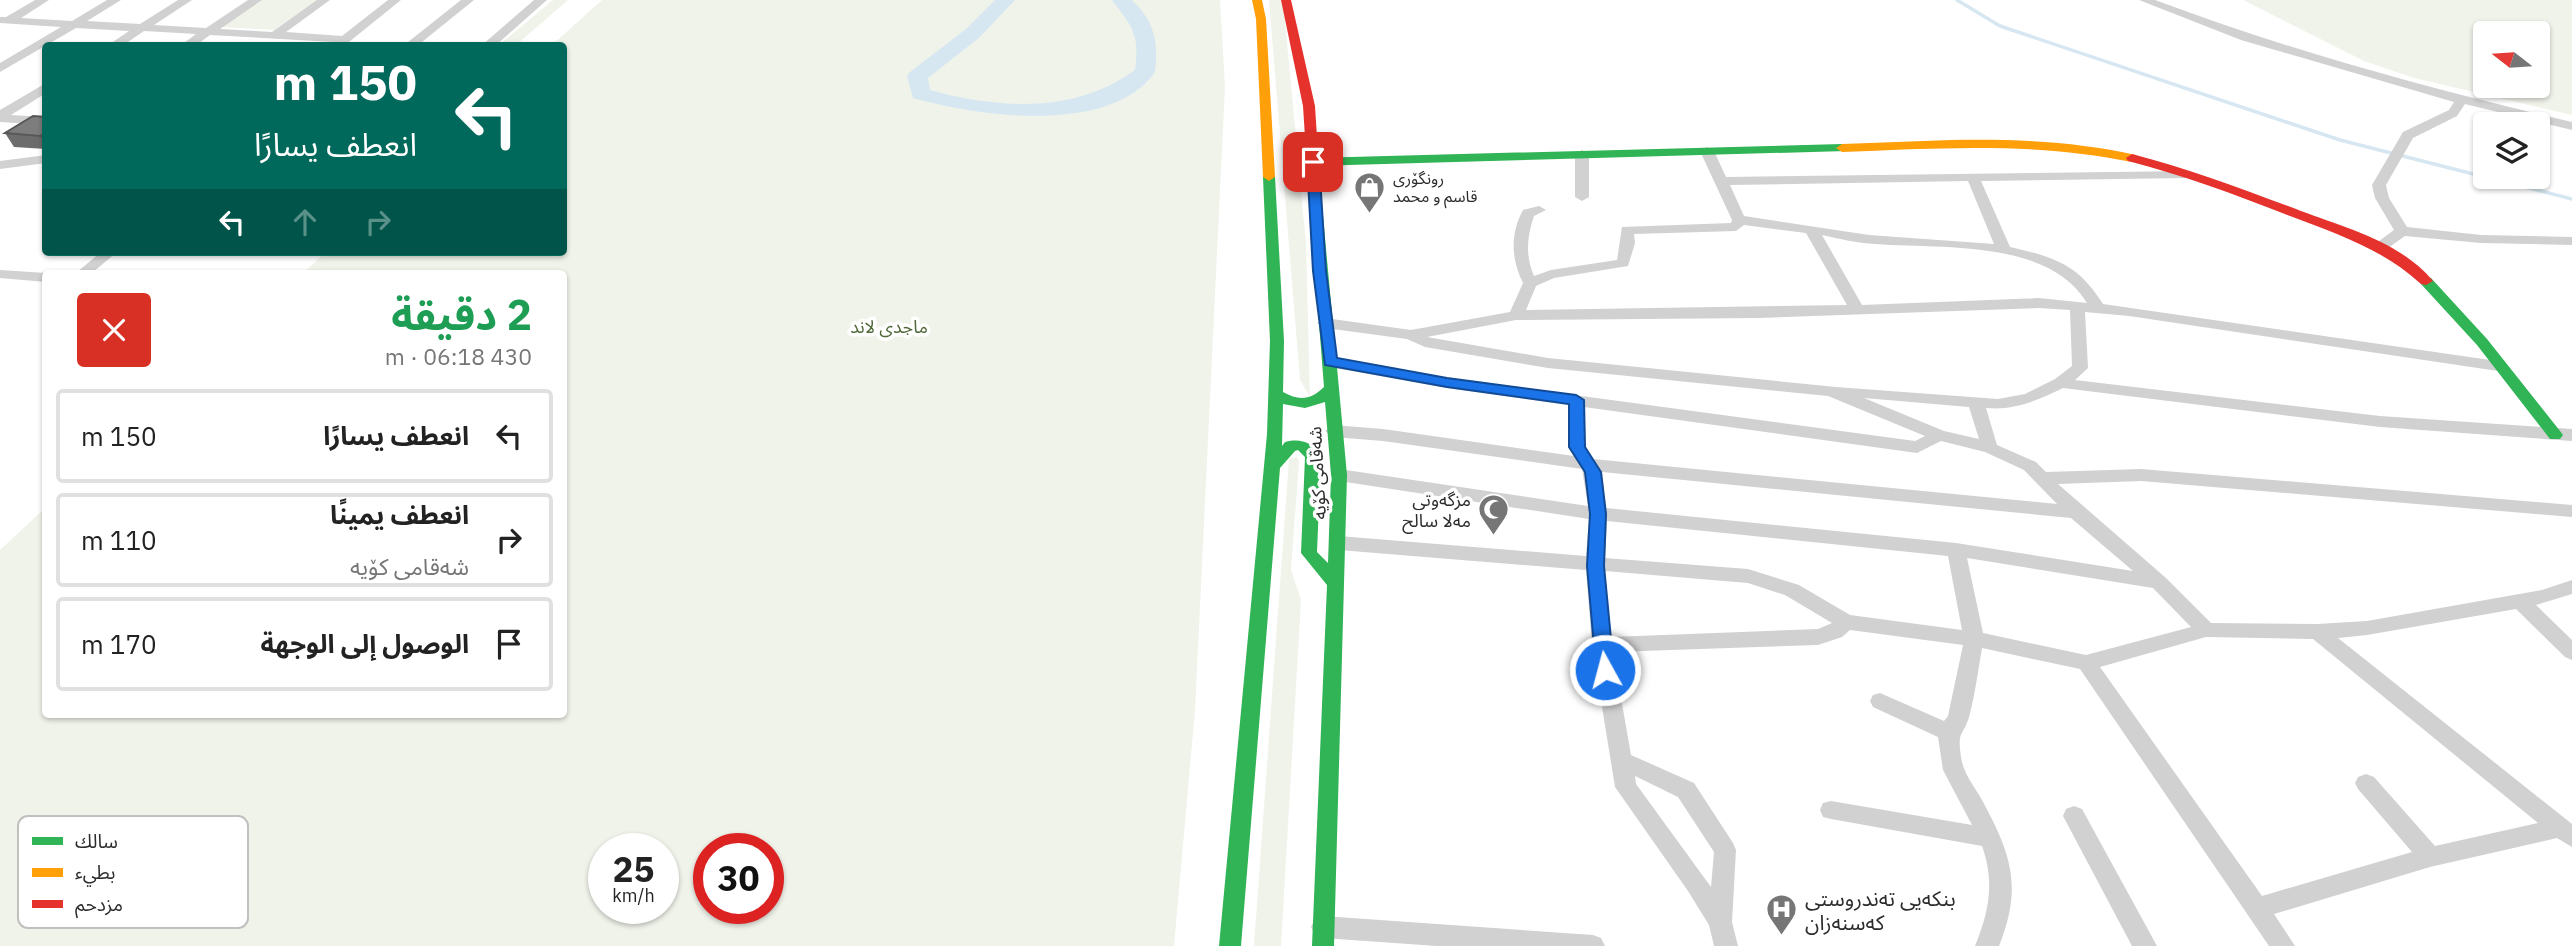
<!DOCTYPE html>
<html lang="ar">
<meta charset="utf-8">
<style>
:root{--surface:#fff;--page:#f2f2f2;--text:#222;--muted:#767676;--line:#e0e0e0}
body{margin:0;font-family:"IBM Plex Sans","Noto Sans Arabic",sans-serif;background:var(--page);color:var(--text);direction:rtl;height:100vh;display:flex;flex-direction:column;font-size:26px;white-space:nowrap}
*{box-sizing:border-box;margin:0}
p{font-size:23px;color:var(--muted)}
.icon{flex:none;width:38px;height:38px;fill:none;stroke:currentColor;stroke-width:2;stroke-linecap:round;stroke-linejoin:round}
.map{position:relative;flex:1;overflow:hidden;direction:ltr}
.sheet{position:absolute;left:42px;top:270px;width:525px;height:448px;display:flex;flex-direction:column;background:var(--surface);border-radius:7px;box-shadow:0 2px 5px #0004;direction:rtl}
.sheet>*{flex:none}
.top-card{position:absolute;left:42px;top:42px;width:525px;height:214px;border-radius:7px;box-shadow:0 2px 5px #0004;direction:rtl;background:#00695c;color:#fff;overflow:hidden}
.needle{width:46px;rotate:287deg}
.tools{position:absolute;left:2473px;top:21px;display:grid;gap:14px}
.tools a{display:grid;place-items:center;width:77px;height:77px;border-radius:7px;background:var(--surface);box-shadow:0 2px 5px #0004;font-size:35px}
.speed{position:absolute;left:588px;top:833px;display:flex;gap:14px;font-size:35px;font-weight:700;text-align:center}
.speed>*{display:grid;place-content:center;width:91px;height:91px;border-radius:50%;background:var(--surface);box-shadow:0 2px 5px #0004;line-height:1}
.speed small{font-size:18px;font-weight:400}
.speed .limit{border:10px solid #d22;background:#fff;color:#111}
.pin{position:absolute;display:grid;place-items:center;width:60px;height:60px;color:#fff;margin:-30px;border-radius:14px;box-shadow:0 4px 10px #0006}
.me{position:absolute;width:77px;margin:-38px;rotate:353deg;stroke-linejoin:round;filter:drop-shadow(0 0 5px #0008)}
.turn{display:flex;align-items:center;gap:24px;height:147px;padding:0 35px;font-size:32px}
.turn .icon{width:91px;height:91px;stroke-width:2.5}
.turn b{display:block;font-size:49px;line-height:60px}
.lanes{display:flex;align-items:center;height:66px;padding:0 35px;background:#0003;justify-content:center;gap:35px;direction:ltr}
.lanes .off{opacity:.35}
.round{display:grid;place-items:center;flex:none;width:74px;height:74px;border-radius:7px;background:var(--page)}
.headline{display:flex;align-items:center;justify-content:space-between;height:119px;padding:0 35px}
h1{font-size:42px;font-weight:700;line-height:52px;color:#1e9e55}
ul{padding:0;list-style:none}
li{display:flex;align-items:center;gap:21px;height:94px;margin:0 14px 10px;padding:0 21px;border:4px solid var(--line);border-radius:7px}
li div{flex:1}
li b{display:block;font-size:26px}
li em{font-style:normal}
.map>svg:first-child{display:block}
.green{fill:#f0f3ea;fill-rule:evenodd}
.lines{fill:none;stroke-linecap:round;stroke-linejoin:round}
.stream{stroke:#d6e7f1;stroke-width:3.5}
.river{fill:#d6e7f1;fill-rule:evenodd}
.street{fill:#d1d1d1;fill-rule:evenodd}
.fast{fill:#30b455;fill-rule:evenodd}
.slow{fill:#ff9f0a;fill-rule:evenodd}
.jam{fill:#e5322d;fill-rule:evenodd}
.wall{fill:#6c6c6c}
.shaded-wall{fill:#585858}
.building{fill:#7d7d7d;stroke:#585858;stroke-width:2}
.route{fill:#1a73e8;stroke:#114b97;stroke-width:2}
.labels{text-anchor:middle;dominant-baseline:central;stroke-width:7;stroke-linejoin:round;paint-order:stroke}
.far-poi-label{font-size:16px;fill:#2c2c2c;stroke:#fff;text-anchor:start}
.park-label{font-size:18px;fill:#506839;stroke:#fff}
.street-label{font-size:18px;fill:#2c2c2c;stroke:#fff}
.poi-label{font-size:18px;fill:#2c2c2c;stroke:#fff;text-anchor:end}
.near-poi-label{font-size:21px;fill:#2c2c2c;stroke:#fff;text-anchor:start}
.key{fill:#fff;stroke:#c0c0c0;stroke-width:2}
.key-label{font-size:19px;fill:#2c2c2c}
</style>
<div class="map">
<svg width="2572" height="946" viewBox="0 0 2572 946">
<rect width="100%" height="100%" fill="#fff"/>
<path class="green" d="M262,0H318L274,30L221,27Z
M553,0H568L516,45H499Z
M602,0H1220L1225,87L1195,710L1174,946H0V550L45,508L46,714H564V273H303L326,252H564V46L552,45ZM604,849H663V908H604ZM709,849H768V908H709Z
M1269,0H1283L1306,244L1310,397L1300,380Z
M2243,0H2572V115L2414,78L2364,61ZM2485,33H2538V86H2485Z
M1297,457L1299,462L1291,570L1301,600L1281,946H1254L1289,459Z"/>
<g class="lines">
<path class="stream" d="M1957,0L2000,26L2340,140L2485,177
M2486,177L2572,199"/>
<path class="river" d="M995,0H1015L980,37L928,78L930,90C999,109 1075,114 1135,70C1140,33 1132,27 1112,0H1132C1154,21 1159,42 1155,72C1111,136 976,116 913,98L907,76L910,72L966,29Z"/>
<path class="street" d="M35,0H49L21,18L72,21L107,0H121L87,21L140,24L178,0H192L154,25L206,28L248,0H262L220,29L272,32L317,0H330L286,32L342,36L388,0H401L344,46H330L334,42L210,35L195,46H180L196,34L144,31L122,46H107L129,31L76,28L0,72V63L61,27L0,23V17H6Z
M461,0H474L417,46H403Z
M534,0H547L495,46H481Z
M2139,0H2155C2291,51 2431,89 2572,122V130L2465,104L2457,116L2413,138L2386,185L2389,198L2407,227L2481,235L2572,237V245L2481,243L2405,236L2385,250H2375V244L2394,230L2375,198L2372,185L2403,132L2449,110L2454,102L2241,40Z
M46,83V93L11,115L46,117V125L0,122V110Z
M1707,147L1714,151L1726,177L2191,171V177L2186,178L1981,181L2010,247C2054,257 2078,264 2103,304L2504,362L2506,366L2504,370L2498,371L2129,316L2085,312L2088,368L2075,380L2380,416L2572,429V441L2380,427L2063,388C2038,400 2014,411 1986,408L1997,445L2036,462L2046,472L2141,469L2572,505V517L2141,481L2058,484L2166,578L2211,623L2317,624L2367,621L2542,590L2572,580V594L2536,605L2572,640V660L2565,657L2516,609L2367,635L2338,638L2572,824V847L2557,838L2430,867L2274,914L2295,946H2269L2080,669L1982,648C1978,671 1975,695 1969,717C1963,737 1957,730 1961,757C1963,773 1974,786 1982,800C2011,854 2023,886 1999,946H1975C1989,912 1995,882 1982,846L1831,819L1823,817L1820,810L1823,803L1831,801L1972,825L1943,770L1938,737L1873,707L1870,701L1873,695L1880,693L1944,721L1948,716L1963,645L1850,630L1842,637L1818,645L1613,652L1631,755L1694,783L1733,843L1736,850L1732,922L1738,946H1714L1709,925L1688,891L1615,787L1592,645L1586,570L1339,550L1332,548L1330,543L1332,538L1339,536L1586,556L1589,519L1339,481L1330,475L1339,469L1588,506L1582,469L1383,441L1333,437L1325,431L1333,425L1383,429L1574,456L1568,447V405L1447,388L1330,367L1322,362L1330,357L1447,378L1915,441L1925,436L1828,396L1548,368L1425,347L1407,339L1325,328L1317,323L1325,318L1411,330L1510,312L1523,283C1511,259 1510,234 1523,210L1539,206L1546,210L1534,216C1527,237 1525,255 1534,276L1551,270L1617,260L1622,227L1731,223L1732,220L1700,151ZM1968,181L1994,244L1869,235L1744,216L1730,185ZM1744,225L1806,233L1847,305L1526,310L1536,286L1554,278L1628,266L1635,243L1634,234L1736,231ZM1822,235C1840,239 1857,243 1875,244C1941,249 2049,239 2087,303L2039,298L1862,305ZM2039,308L2070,310L2072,366L2055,379L2025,394L1998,399L1836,387L1548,358L1427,337L1516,320L1759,318ZM1864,398L1969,407L1979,439L1944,431ZM1584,407L1917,453L1941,441L1985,452L2024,470L2057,504L1593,459L1586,447ZM1602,472L2071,518L2133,571L1956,543L1606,508ZM1607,521L1948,556L1962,630L1850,615L1799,585L1748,569L1605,558ZM1967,558L2153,588L2191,627L2086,655L1983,633ZM1605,571L1748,583L1785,595L1832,623L1818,629L1611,637ZM2206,637L2313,639L2538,823L2435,846L2374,777L2366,774L2358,777L2355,783L2358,789L2412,852L2262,896L2100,667ZM1635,776L1678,797L1714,852L1711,887L1636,784Z
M1582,150L1589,154V197L1582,201L1575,197V154Z
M46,155V163L0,169V161Z
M101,252H117L92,273H76Z
M0,270L46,273V282L0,278Z
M2074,806L2082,809L2157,946H2132L2063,816L2066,809Z
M1323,916L1593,935L1601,938L1605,946H1437L1323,938L1315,935L1311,927L1315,919Z"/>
<path class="fast" d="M1842,144L1846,145V151L1313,166L1307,162L1313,158Z
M1269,173L1275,177L1284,341L1283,392C1299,401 1311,400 1324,387L1308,184L1314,180L1320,184L1347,475L1334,946H1312L1327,585L1301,553L1305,457L1298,450L1295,451L1280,468L1241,946H1219L1267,434L1270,341L1263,177ZM1325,402L1331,475L1328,563L1317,552L1321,455C1311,442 1301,438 1285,442L1282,446L1283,404L1305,408Z
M2426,277L2431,278L2487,339L2560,431L2563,435L2560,439H2550L2477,345L2421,284L2419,281Z"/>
<path class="slow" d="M1252,0H1262L1266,19L1275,177L1269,181L1263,177L1256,19Z
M1951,140C2014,139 2075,141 2136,155L2138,158L2132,162C2035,142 1940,148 1842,152L1836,148L1842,144Z"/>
<path class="jam" d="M1281,0H1291L1315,106L1320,184L1314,188L1308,184L1303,106Z
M2132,154C2190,169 2245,190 2301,211C2346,228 2401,242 2433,281L2426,285L2421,284C2383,249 2337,234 2290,216C2236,195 2183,175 2128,161L2126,158Z"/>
</g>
<path class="wall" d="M46,117V149L14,147L5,133Z"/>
<path class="shaded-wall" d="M46,132V144L40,136Z"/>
<path class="building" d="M33,116L46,117V132L40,136L5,133Z"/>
<path class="route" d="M1313,158L1319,162L1326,271L1337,358L1447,378L1576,395L1584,400L1585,447L1601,472L1606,514L1604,566L1614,670L1612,675H1599L1596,670L1587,566L1590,514L1585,472L1569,447V404L1447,387L1325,365L1313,271L1307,162Z"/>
<defs>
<symbol id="shop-pin" viewBox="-11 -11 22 30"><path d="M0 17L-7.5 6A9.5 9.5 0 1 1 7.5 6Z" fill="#767676" stroke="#fff"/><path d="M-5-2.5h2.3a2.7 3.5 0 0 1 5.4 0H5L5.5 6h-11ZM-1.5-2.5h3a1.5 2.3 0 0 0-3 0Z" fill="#fff"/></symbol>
<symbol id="mosque-pin" viewBox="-11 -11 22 30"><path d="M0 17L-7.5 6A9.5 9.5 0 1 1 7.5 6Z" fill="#767676" stroke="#fff"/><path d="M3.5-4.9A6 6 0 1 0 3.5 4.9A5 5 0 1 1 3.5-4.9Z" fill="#fff"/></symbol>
<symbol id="hospital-pin" viewBox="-11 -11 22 30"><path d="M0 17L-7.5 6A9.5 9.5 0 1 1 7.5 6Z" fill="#767676" stroke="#fff"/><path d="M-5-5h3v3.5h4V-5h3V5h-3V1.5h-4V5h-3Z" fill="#fff"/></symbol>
</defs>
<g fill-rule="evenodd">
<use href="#shop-pin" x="1352" y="170" width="35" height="47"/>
<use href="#mosque-pin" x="1476" y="492" width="35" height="47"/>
<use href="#hospital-pin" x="1764" y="892" width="35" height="47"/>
</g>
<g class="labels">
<g class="far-poi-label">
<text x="1393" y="178">رونگۆری<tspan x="1393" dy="18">قاسم و محمد</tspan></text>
</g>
<g class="park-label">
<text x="889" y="326">ماجدی لاند</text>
</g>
<g class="street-label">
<text transform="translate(1317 473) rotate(-93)">شەقامی کۆیە</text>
</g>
<g class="poi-label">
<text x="1471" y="499">مزگەوتی<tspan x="1471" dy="21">مەلا سالح</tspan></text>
</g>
<g class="near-poi-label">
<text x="1805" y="898">بنکەیی تەندروستی<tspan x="1805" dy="24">کەسنەزان</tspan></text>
</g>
</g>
<rect x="18" y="816" width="230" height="112" rx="10" class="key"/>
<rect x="32" y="837" width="31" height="8" fill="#30b455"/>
<rect x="32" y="868" width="31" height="9" fill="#ff9f0a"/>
<rect x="32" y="900" width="31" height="8" fill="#e5322d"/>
<g class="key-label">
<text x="75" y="848">سالك</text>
<text x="75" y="879">بطيء</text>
<text x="75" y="911">مزدحم</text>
</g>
</svg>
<div class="tools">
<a><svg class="needle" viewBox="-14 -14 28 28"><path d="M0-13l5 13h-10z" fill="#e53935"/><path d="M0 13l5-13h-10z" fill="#767676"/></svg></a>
<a><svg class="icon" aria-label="layers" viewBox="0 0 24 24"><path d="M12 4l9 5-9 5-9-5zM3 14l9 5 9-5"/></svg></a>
</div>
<div class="speed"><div>25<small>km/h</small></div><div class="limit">30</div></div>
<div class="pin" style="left:1313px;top:162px;background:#d93025"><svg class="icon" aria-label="arrive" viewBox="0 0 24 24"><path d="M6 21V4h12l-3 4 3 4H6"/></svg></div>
<svg class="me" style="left:1605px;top:670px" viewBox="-20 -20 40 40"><circle r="17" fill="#1a73e8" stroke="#fff" stroke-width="3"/><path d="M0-11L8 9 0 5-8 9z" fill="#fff"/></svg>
<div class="top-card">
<div class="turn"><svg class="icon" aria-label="left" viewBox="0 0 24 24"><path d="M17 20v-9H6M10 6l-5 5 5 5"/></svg><div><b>150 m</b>انعطف يسارًا</div></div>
<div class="lanes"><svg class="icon" aria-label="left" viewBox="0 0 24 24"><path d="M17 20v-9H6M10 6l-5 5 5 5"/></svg><svg class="icon off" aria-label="ahead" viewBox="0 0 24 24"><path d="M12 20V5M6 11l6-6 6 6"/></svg><svg class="icon off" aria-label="right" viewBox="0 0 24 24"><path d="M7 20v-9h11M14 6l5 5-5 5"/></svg></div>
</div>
<section class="sheet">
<div class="headline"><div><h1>2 دقيقة</h1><p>430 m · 06:18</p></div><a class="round" style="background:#d93025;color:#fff"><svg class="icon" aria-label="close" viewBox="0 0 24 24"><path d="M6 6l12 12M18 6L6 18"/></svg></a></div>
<ul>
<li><svg class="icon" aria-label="left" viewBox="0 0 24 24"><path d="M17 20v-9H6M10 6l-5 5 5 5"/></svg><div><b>انعطف يسارًا</b></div><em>150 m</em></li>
<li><svg class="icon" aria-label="right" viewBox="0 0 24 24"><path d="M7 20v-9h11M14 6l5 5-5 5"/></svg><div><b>انعطف يمينًا</b><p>شەقامی کۆیە</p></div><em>110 m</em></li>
<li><svg class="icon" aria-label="arrive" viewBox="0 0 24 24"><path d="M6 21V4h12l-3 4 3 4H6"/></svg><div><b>الوصول إلى الوجهة</b></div><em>170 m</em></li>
</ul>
</section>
</div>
